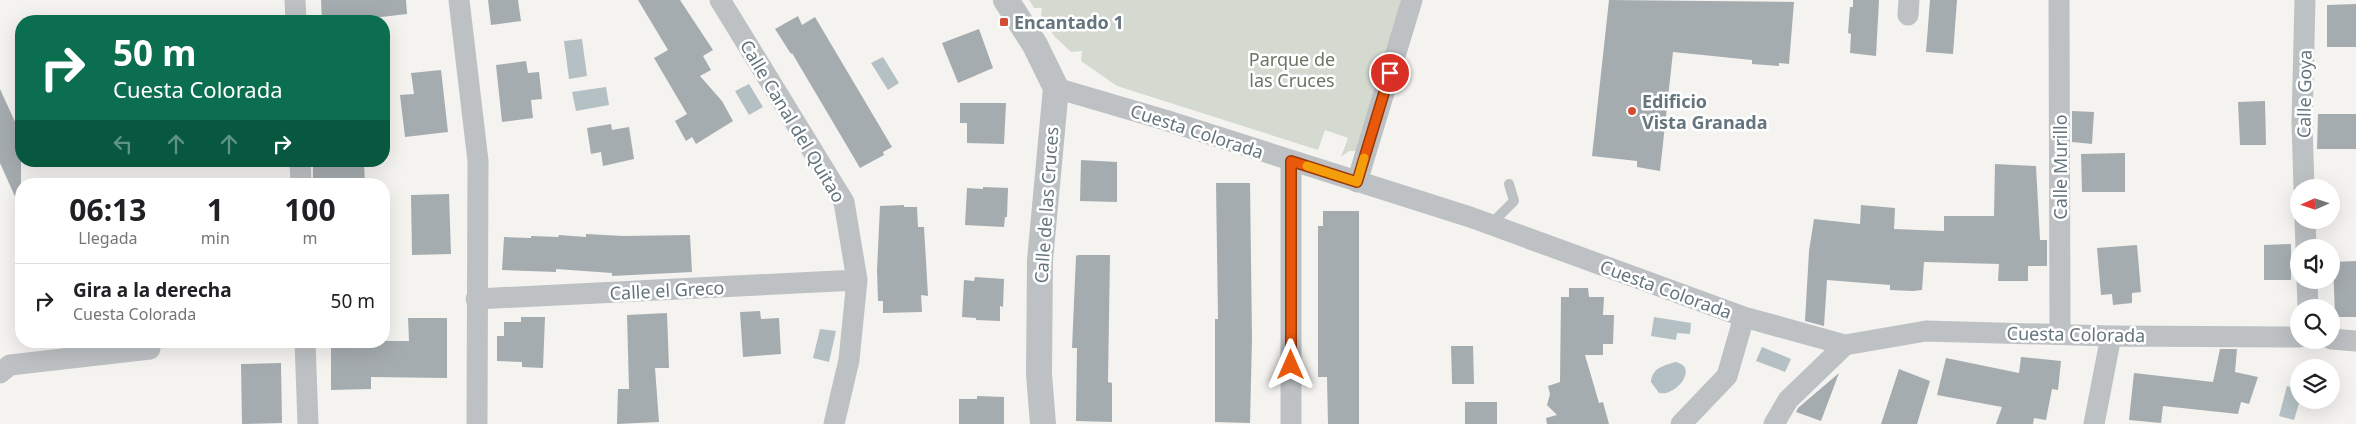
<!DOCTYPE html>
<html lang="es">
<style>
:root{--surface:#fff;--page:#f6f6f6;--text:#202124;--muted:#757577;--line:#e0e0e0}
body{margin:0;font-family:"Noto Sans",sans-serif;background:var(--page);color:var(--text);height:100vh;display:flex;flex-direction:column;font-size:19px;white-space:nowrap}
*{box-sizing:border-box;margin:0}
p{font-size:16px;color:var(--muted)}
.icon{flex:none;width:28px;height:28px;fill:none;stroke:currentColor;stroke-width:2;stroke-linecap:round;stroke-linejoin:round}
.map{position:relative;flex:1;overflow:hidden}
.drawer{position:absolute;left:15px;top:178px;width:375px;height:170px;display:flex;flex-direction:column;background:var(--surface);border-radius:20px;box-shadow:0 5px 20px #0002}
.drawer>*{flex:none}
.hud{position:absolute;left:15px;top:15px;width:375px;height:152px;border-radius:20px;box-shadow:0 5px 20px #0002;background:#0b6e4f;color:#fff;overflow:hidden}
.needle{width:32px;rotate:267deg}
.buttons{position:absolute;left:2290px;top:179px;display:grid;gap:10px}
.buttons a{display:grid;place-items:center;width:50px;height:50px;border-radius:50%;background:var(--surface);box-shadow:0 5px 20px #0002;font-size:25px}
.pin{position:absolute;display:grid;place-items:center;width:42px;height:42px;color:#fff;margin:-21px;border:2px solid #fff;border-radius:50%;box-shadow:0 1px 5px #0007}
.me{position:absolute;width:55px;margin:-28px;rotate:0deg;stroke-linejoin:round;filter:drop-shadow(0 0 4px #0008)}
.turn{display:flex;align-items:center;gap:18px;height:105px;padding:0 15px;font-size:22px}
.turn .icon{width:65px;height:65px;stroke-width:2.5}
.turn b{display:block;font-size:35px;line-height:42px}
.lanes{display:flex;align-items:center;height:48px;padding:0 15px;background:#0003;justify-content:center;gap:25px;direction:ltr}
.lanes .off{opacity:.35}
.eta{display:flex;justify-content:space-evenly;align-items:center;height:85px;text-align:center}
.eta b{font-size:30px;font-weight:700;line-height:35px}
ul{padding:0;list-style:none}
li{display:flex;align-items:center;gap:15px;height:75px;padding:0 15px;border-top:1px solid var(--line)}
li div{flex:1}
li b{display:block;font-size:19px}
li em{font-style:normal}
.map>svg:first-child{display:block}
.green{fill:#d5dad1}
.water{fill:#b4c0c3}
.building{fill:#a5acb0}
.lines{fill:none;stroke-linecap:round;stroke-linejoin:round}
.service{stroke:#bdc1c4;stroke-width:10}
.minor{stroke:#bdc1c4;stroke-width:21}
.tertiary{stroke:#bdc1c4;stroke-width:26}
.route-casing{stroke:#983908;stroke-width:12}
.route{stroke:#ea580c;stroke-width:9}
.slow{stroke:#f59e0b;stroke-width:9}
.poi-dot{fill:#d24d32;stroke:#fff;stroke-width:2}
.labels{text-anchor:middle;dominant-baseline:central;stroke-width:5;stroke-linejoin:round;paint-order:stroke}
.poi-label{font-size:18px;font-weight:bold;fill:#65757e;stroke:#fff;text-anchor:start}
.park-label{font-size:18px;fill:#687663;stroke:#fff}
.street-label{font-size:18px;fill:#65757e;stroke:#fff}
</style>
<div class="map">
<svg width="2356" height="424" viewBox="0 0 2356 424">
<rect width="100%" height="100%" fill="#f4f3f0"/>
<path class="green" d="M1029,0H1403L1357,151H1349L1341,157L1348,138L1325,130L1318,150L1117,86L1081,61L1082,51L1071,52L1055,37L1041,17L1042,8H1034Z"/>
<path class="water" d="M582,39L587,76L569,79L564,41Z
M883,57L899,83L888,90L871,63Z
M749,84L763,107L749,115L735,91Z
M606,87L609,105L576,111L572,92Z
M1654,317L1691,323L1690,334L1677,333L1676,340L1651,336Z
M820,329L836,331L829,362L813,358Z
M1762,347L1791,359L1785,372L1756,361Z
M1675,362C1700,366 1676,397 1659,393L1651,382C1652,368 1663,366 1675,362Z
M2287,386L2299,389L2300,400L2294,420L2279,416Z"/>
<path class="building" d="M321,0H406L407,14L364,19V21H322Z
M488,0H518L521,21L491,25Z
M638,0H680L713,50L703,56L711,70L700,76L722,101L733,121L696,144L692,137L686,141L675,121L687,114L654,58L668,50Z
M1609,0L1794,2L1789,64L1779,63V66L1752,64V60L1673,52L1660,171L1637,167V161L1592,156Z
M1853,0H1879L1876,56L1850,53L1851,34L1848,33L1850,7H1853Z
M1930,0H1957L1953,54L1926,52Z
M2356,4V47H2327V5Z
M798,16L802,25L815,17L892,147L883,152L884,155L860,168L792,53L791,54L775,29Z
M979,29L993,68L958,83L942,43Z
M526,61L528,73L539,72L542,99L531,100L533,118L502,122L496,65Z
M441,70L448,132L405,137L400,95L414,94L411,73Z
M0,89L21,135V210L0,163Z
M2265,101L2266,145H2240L2238,102Z
M960,103H1006L1004,144L967,143V123H960Z
M2072,111L2094,112L2092,144L2072,142Z
M2318,114H2356V149H2317Z
M611,124L612,130L629,127L634,159L603,166L601,152L591,154L587,128Z
M2125,153V192H2082L2081,154Z
M1081,160L1117,162V202L1080,201Z
M364,163L365,184H313V165Z
M1995,164L2036,166L2040,240H2047V266H2028V281H1998L1999,264L1924,262L1922,290L1913,291L1890,290V285L1827,280L1824,326L1805,321L1809,251L1814,219L1860,224L1861,205L1895,208L1894,229L1944,231V216H1994Z
M1216,183H1250L1252,338L1250,423L1215,422V319H1218Z
M983,187L1008,188L1007,217H1005L1004,227L965,225L967,188L983,189Z
M449,194L451,254L412,255L411,195Z
M904,205V207H917L918,227H924L928,296L921,295L922,312L883,313V301H878L877,270L880,206Z
M1323,211H1359V424H1328L1327,377H1318V226H1323Z
M586,234L623,236L690,235L692,272L612,276V273L556,269V272L502,270L504,237L531,238V236L558,237L559,235L586,237Z
M2291,244V280H2264V245Z
M2137,245L2141,292L2132,293V303L2113,305L2112,294L2101,295L2097,248Z
M1078,255H1110L1108,382L1112,383V422L1076,421L1077,348H1072L1076,256Z
M2356,261V317H2335L2333,262Z
M975,277L1004,279L1003,307L1000,306V321L976,320V318L962,317L964,280L974,281Z
M1569,288H1588L1589,297H1604L1603,315H1614L1613,344H1603V355H1585L1599,403L1603,402L1609,424H1547L1546,418L1557,415L1547,405L1550,394L1548,386L1560,382L1561,297H1569Z
M760,311L761,319L779,318L781,354L743,357L740,312Z
M667,313L669,368H655L659,422L617,424L618,389H629L627,315Z
M521,317H545L543,368L522,367V362L497,361V336H504V322H521Z
M408,318H447V378L371,377V389L331,390V341H409Z
M1451,346H1473L1474,384H1452Z
M2220,349H2237L2235,372L2258,377L2249,404L2241,402L2238,414L2163,406L2161,423L2129,420L2134,373L2213,382Z
M2021,357L2061,361L2058,390L2052,389L2046,420L2034,418L2033,424H1996L2002,407L1937,395L1946,358L2019,373Z
M281,363L282,423L242,424L241,364Z
M1899,369L1930,381L1917,424H1881Z
M1839,373L1821,421L1796,412L1798,408Z
M977,396L1004,397V424H959V399H977Z
M1465,402H1497V424H1465Z"/>
<g class="lines">
<path class="service" d="M1490,225L1514,201L1509,184"/>
<path class="minor" d="M295,0L296,21
M459,0L478,161L477,424
M720,0L844,202L857,280L849,360L834,424
M2059,0L2060,334
M1908,15L1909,0
M1056,88L1165,120L1470,217L1744,317L1845,345L1926,331L2111,336L2299,337
M300,161L301,184
M1291,161V424
M1357,182L1412,0
M2304,188L2302,123L2305,0
M2305,220L2306,248
M2307,280L2308,308
M476,299L857,280
M2331,339L2356,341
M305,341L308,424
M0,373L10,365L150,349
M1681,424L1727,376L1744,317
M1774,424L1788,400L1845,345
M2094,424L2111,336"/>
<path class="tertiary" d="M1006,0L1035,45L1056,88L1040,260L1039,374L1043,424"/>
</g>
<g class="lines">
<defs>
<path id="route" d="M1291,365V161L1357,182L1390,73"/>
</defs>
<use href="#route" class="route-casing"/>
<use href="#route" class="route"/>
<path class="slow" d="M1307,166L1357,182L1364,158"/>
</g>
<g class="poi-dot">
<rect x="999" y="17" width="10" height="10" rx="2.5"/>
<circle cx="1632" cy="111" r="5"/>
</g>
<g class="labels">
<g class="poi-label">
<text x="1014" y="22">Encantado 1</text>
<text x="1642" y="101">Edificio<tspan x="1642" dy="21">Vista Granada</tspan></text>
</g>
<g class="park-label">
<text x="1292" y="59">Parque de<tspan x="1292" dy="21">las Cruces</tspan></text>
</g>
<g class="street-label">
<text transform="translate(2304 94) rotate(-89)">Calle Goya</text>
<text transform="translate(793 121) rotate(59)">Calle Canal del Quitao</text>
<text transform="translate(1197 131) rotate(18)">Cuesta Colorada</text>
<text transform="translate(2060 167) rotate(-90)">Calle Murillo</text>
<text transform="translate(1046 205) rotate(-86)">Calle de las Cruces</text>
<text transform="translate(1666 289) rotate(20)">Cuesta Colorada</text>
<text transform="translate(667 290) rotate(-3)">Calle el Greco</text>
<text transform="translate(2076 334) rotate(1)">Cuesta Colorada</text>
</g>
</g>
</svg>
<div class="buttons">
<a><svg class="needle" viewBox="-14 -14 28 28"><path d="M0-13l5 13h-10z" fill="#e53935"/><path d="M0 13l5-13h-10z" fill="#757577"/></svg></a>
<a><svg class="icon" aria-label="sound" viewBox="0 0 24 24"><path d="M4 9h4l5-4v14l-5-4H4zM17 9q2 3 0 6"/></svg></a>
<a><svg class="icon" aria-label="search" viewBox="0 0 24 24"><circle cx="10" cy="10" r="6"/><path d="M15 15l6 6"/></svg></a>
<a><svg class="icon" aria-label="layers" viewBox="0 0 24 24"><path d="M12 4l9 5-9 5-9-5zM3 14l9 5 9-5"/></svg></a>
</div>
<div class="pin" style="left:1390px;top:73px;background:#d93025"><svg class="icon" aria-label="arrive" viewBox="0 0 24 24"><path d="M6 21V4h12l-3 4 3 4H6"/></svg></div>
<svg class="me" style="left:1291px;top:365px" viewBox="-20 -20 40 40"><path d="M0-17L14 15 0 8-14 15z" fill="#ea580c" stroke="#fff" stroke-width="4"/></svg>
<div class="hud">
<div class="turn"><svg class="icon" aria-label="right" viewBox="0 0 24 24"><path d="M7 20v-9h11M14 6l5 5-5 5"/></svg><div><b>50 m</b>Cuesta Colorada</div></div>
<div class="lanes"><svg class="icon off" aria-label="left" viewBox="0 0 24 24"><path d="M17 20v-9H6M10 6l-5 5 5 5"/></svg><svg class="icon off" aria-label="ahead" viewBox="0 0 24 24"><path d="M12 20V5M6 11l6-6 6 6"/></svg><svg class="icon off" aria-label="ahead" viewBox="0 0 24 24"><path d="M12 20V5M6 11l6-6 6 6"/></svg><svg class="icon" aria-label="right" viewBox="0 0 24 24"><path d="M7 20v-9h11M14 6l5 5-5 5"/></svg></div>
</div>
<section class="drawer">
<div class="eta">
<div><b>06:13</b><p>Llegada</p></div>
<div><b>1</b><p>min</p></div>
<div><b>100</b><p>m</p></div>
</div>
<ul>
<li><svg class="icon" aria-label="right" viewBox="0 0 24 24"><path d="M7 20v-9h11M14 6l5 5-5 5"/></svg><div><b>Gira a la derecha</b><p>Cuesta Colorada</p></div><em>50 m</em></li>
</ul>
</section>
</div>
